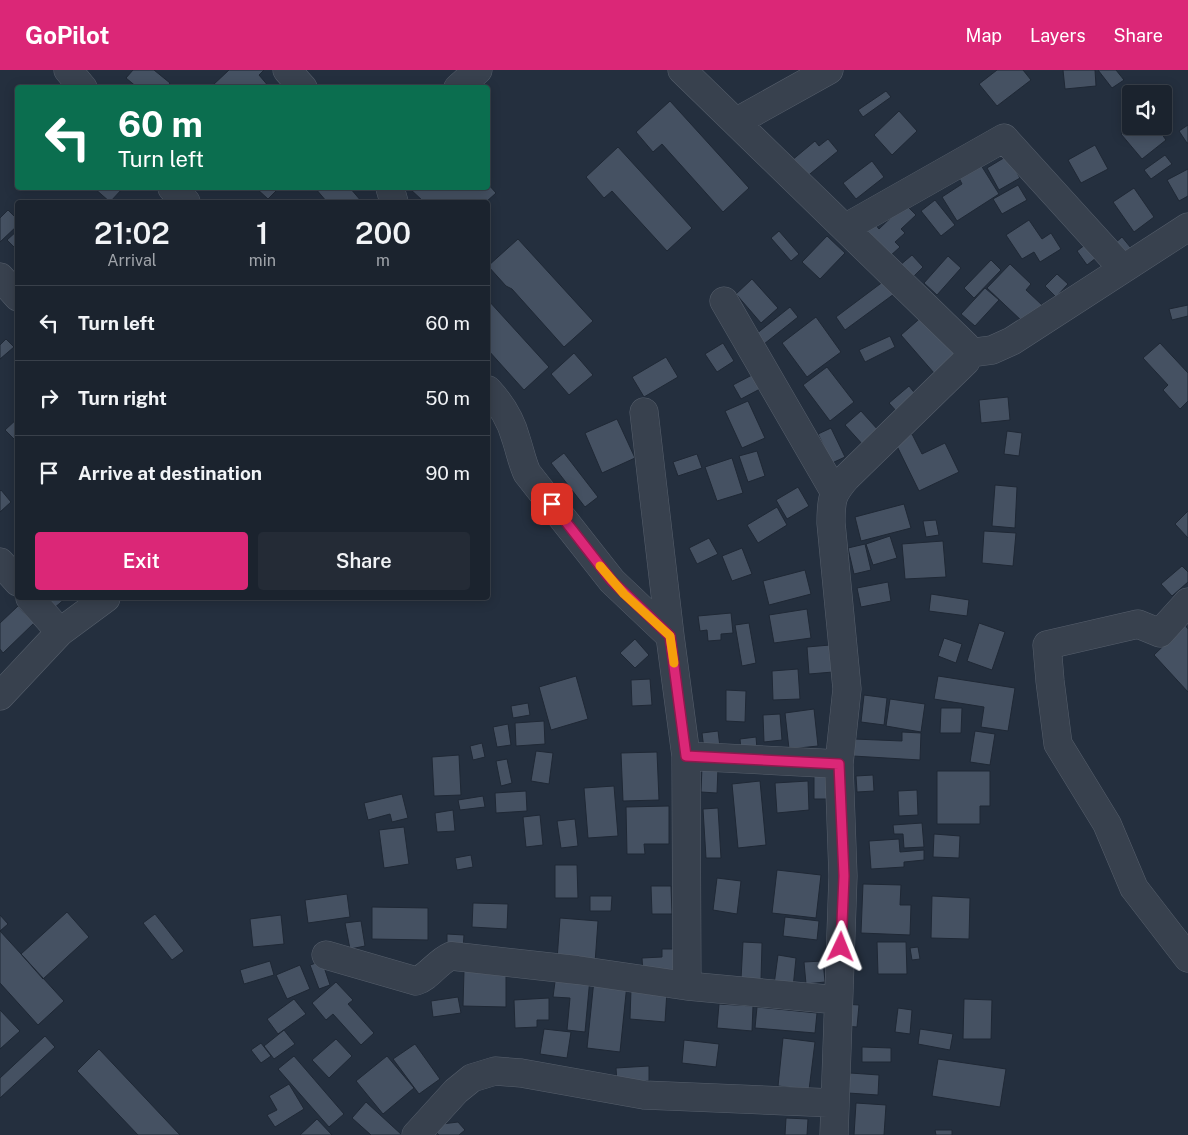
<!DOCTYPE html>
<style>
:root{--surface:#1b232e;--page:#242b36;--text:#f1f3f6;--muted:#a0a4aa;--line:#39404a;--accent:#db2777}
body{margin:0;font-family:"Public Sans",sans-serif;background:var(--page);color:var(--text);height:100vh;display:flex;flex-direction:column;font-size:19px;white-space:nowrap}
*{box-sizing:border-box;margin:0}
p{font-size:16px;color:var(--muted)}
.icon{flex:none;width:28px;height:28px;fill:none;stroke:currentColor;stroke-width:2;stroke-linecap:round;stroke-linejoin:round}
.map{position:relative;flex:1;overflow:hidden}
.sheet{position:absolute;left:15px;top:130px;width:475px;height:400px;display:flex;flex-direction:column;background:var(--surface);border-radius:5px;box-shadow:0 2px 12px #0003,0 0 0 1px var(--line)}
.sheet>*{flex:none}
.top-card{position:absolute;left:15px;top:15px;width:475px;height:105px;border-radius:5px;box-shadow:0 2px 12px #0003,0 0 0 1px var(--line);background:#0b6e4f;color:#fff;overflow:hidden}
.controls{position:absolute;left:1122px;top:15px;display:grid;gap:10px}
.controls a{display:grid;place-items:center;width:50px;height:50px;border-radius:5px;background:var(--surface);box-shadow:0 2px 12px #0003,0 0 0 1px var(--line);font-size:25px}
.pin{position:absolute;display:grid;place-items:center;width:42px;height:42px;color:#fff;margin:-21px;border-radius:10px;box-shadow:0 2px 8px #0006}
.me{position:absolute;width:55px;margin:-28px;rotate:2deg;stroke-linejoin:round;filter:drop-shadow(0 0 4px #0008)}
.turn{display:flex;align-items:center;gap:18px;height:105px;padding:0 20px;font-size:22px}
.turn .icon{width:65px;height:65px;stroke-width:2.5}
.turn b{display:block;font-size:35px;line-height:42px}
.eta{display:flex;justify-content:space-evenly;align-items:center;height:85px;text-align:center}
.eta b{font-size:30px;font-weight:600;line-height:35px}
.primary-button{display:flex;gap:10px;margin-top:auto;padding:10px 20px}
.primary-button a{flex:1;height:58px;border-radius:5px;background:var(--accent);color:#fff;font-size:20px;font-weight:600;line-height:58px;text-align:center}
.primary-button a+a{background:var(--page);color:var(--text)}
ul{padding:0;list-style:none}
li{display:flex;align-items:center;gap:15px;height:75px;padding:0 20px;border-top:1px solid var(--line)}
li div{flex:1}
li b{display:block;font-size:19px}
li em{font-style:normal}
header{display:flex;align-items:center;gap:30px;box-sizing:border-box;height:70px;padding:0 25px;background:var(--accent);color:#fff}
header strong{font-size:24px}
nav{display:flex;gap:28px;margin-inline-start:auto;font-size:18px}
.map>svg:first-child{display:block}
.building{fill:#455162;stroke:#1f2835}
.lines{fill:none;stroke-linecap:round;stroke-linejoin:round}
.minor-casing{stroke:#565f6c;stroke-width:29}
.minor{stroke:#38414e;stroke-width:28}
.route-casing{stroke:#8e194d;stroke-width:12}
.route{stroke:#db2777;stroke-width:9}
.slow{stroke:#f59e0b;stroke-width:9}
</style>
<header>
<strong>GoPilot</strong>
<nav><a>Map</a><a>Layers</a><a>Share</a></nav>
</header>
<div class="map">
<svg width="1188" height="1065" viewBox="0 0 1188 1065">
<rect width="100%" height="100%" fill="#242f3e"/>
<path class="building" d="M133,0H154L170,13L166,18H138L126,8Z
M229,0H264L259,5L270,18H215L213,15Z
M997,0H1023L1031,10L997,36L979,14Z
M1063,0H1095L1096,16L1065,19Z
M1098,0H1116L1124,10L1112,18Z
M886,21L891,27L863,47L858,40Z
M670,31L749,118L723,142L662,74L653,82L636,62Z
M899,41L917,61L892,85L874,65Z
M1188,55V73H1187L1179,61Z
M1131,56H1156L1166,70L1142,89L1121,64Z
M828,69L838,81L805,108L791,91L815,71L819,76Z
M1095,75L1108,99L1081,113L1068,90Z
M618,77L692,158L667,181L612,121L604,128L586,107Z
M1165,85L1172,94L1151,109L1144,100Z
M1007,86L1020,108L999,120L987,98Z
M872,91L884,107L856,129L843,113Z
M979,92L999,124L957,151L942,127L962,114L958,106Z
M1188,99V126L1179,131L1167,110Z
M488,114L496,123L486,132H424L409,118H488Z
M1018,115L1027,130L1002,144L993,129Z
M94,118H123L110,132Z
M256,118H279L268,129Z
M315,118H350L362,132H327Z
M1134,118L1154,147L1134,162L1113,132Z
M935,130L955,155L941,166L921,141Z
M905,134L916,145L901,159L905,163L895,172L900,177L889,187L866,163L875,154L879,159Z
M8,140L18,150V155L0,172V148Z
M1029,150L1042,169L1051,163L1061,179L1040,192L1034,182L1022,189L1006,165Z
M18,160V181L7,170Z
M779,161L799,184L791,191L771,168Z
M827,166L845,183L820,209L802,192Z
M1122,167L1131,178L1123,185L1114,174Z
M518,169L593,251L564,277L512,219L506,216L488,196Z
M1086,174L1096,188L1087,195L1077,181Z
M912,185L923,197L911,209L899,196Z
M948,186L961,198L937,225L924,213Z
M991,190L1001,200L974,228L964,218Z
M1010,194L1031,214L1026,220L1042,235L1024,253L987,218Z
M1057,204L1068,214L1056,227L1045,216Z
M752,209L778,238L761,253L736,224Z
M884,211L894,224L845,260L836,247Z
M985,218L999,230L975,256L961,244Z
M488,230L549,297L524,320L488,280Z
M1188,235V246L1172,250L1169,239Z
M790,237L798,247L764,274L756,264Z
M925,244L958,283L934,303L901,265Z
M816,247L841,282L807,307L782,273Z
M890,266L895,277L865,292L859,280Z
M6,269L14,277L0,289V275Z
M723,273L734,291L717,302L705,284Z
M1160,273L1188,303V331L1180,339L1163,320L1168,315L1143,288Z
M574,283L593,305L569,325L551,304Z
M666,287L678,307L644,327L632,307Z
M827,297L854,332L830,351L803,315Z
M752,305L760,319L741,329L733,315Z
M909,316L917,326L898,343L889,333Z
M1008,327L1010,350L981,353L979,330Z
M748,331L765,368L742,378L725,341Z
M861,341L879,361L864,376L845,355Z
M18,348V373L5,360Z
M617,349L635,388L602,403L585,363Z
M831,358L845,387L832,393L818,364Z
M1007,361L1022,363L1019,386L1004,384Z
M912,364L922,384L945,373L959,402L919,421L895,372Z
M757,381L765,406L748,412L739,386Z
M564,383L598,427L585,437L551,393Z
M697,384L702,398L678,406L673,392Z
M732,388L743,423L717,431L705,397Z
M995,415L1017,417L1015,458L992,456Z
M798,417L809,436L787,449L776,430Z
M1,420L11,432L0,442V421Z
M904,434L911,458L861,471L855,447Z
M777,437L787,455L758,473L747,455Z
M1188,441V468L1175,454Z
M936,450L939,465L926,467L923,451Z
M984,461L1016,463L1013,496L982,493Z
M890,466L897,488L873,495L866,474Z
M709,468L718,484L697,494L689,478Z
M943,471L946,507L905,509L902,474Z
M865,474L871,500L854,504L848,478Z
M742,478L752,504L732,511L722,486Z
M1182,496L1188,502V512L1172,526L1161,514Z
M805,500L811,524L769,535L763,511Z
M888,512L891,531L861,537L857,518Z
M931,524L969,530L967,546L929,541Z
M43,528H66L53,539Z
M18,536L34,553L3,583L0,579V553Z
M807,539L811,568L774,573L769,545Z
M731,543L733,563L721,564V570L708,571L707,560L700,561L698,546Z
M749,553L756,593L742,596L735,555Z
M979,553L1005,562L992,600L967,591Z
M1185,555L1188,559V622L1154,585Z
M944,568L962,574L956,593L938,586Z
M635,569L649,585L635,598L620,583Z
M830,575L833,602L809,604L807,577Z
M798,599L800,629L773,630L772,601Z
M576,606L588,649L551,660L539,617Z
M938,606L1015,618L1008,661L981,657L984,637L934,629Z
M650,609L652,635L632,636L631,610Z
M726,620L746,621L745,652L726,651Z
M864,625L887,628L884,655L861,652Z
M890,629L925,634L921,662L886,656Z
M528,633L530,645L513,648L511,636Z
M941,638H962L961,663H940Z
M814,639L818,676L789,679L785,643Z
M780,644L782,670L764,672L763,645Z
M544,651L545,674L516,676L515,653Z
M508,654L511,675L497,677L493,657Z
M718,661L720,677L704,679L702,663Z
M975,661L995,664L990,695L970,692Z
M902,662L921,663L920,690L853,686L854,669L902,671Z
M756,667L757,679L741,680L740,669Z
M482,673L485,687L473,690L470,676Z
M536,681L553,683L549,714L531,711Z
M657,682L659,730L623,731L621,683Z
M459,685L461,725L434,726L432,687Z
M507,689L512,713L501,716L496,691Z
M702,697H718L717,723L701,722Z
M831,700V729H814V701Z
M937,701H990V736H980V754H937Z
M873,705L874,721L857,722L856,706Z
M760,711L766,775L738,778L732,714Z
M808,711L809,740L777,743L775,713Z
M614,716L618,766L588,768L584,718Z
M917,720L918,745L899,746L898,721Z
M526,721L527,741L496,743L495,723Z
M402,724L408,748L392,752L390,744L368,750L364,733Z
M483,726L485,737L460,740L458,730Z
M669,736V774H644L645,784H627L626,737Z
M718,738L721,788H706L703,739Z
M453,740L455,761L437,762L435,743Z
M540,745L543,775L526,777L523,747Z
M575,749L578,776L561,778L557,751Z
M922,753L924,777L904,778L903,764H894L893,755Z
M404,757L409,794L384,798L379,760Z
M934,764L960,766L959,788L933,787Z
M899,769L900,782L924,780V790L904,792V797L871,799L869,771Z
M471,785L473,797L457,800L455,788Z
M555,795H577L578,828H555Z
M777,800L821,805L816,848L772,843Z
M717,808L741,811L737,844L713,840Z
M863,814L901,815L900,835H911L910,865L861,863Z
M651,816H671L672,844H652Z
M347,824L350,847L308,853L305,830Z
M590,826H612L611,841H590Z
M932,826L970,828L969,869L931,868Z
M473,833L508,834L507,859L472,857Z
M372,837L428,838V870L372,869Z
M67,842L89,867L43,909L21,884Z
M155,844L184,881L172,890L143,853Z
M0,845L8,854L0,861Z
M281,845L284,874L253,877L250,849Z
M785,847L819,851L817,870L783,866Z
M560,848L598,851L595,893L557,890Z
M361,851L365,876L350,879L345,853Z
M0,861L64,931L38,955L0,913Z
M447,864L464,865L463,880L447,879Z
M743,872L762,873L761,910L741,909Z
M877,872H906L907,904H878Z
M918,877L920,889L912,890L910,878Z
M662,879H679V904H643L642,888L662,887Z
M778,885L796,888L793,918L774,915Z
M270,891L274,905L244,914L240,900Z
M322,891L330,915L319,919L310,895Z
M823,891L825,912L806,914L804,892Z
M300,895L310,919L287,929L276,905Z
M464,901H506V937L463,936Z
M556,904L590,908L585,962L567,960L570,928L553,927Z
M594,910L627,914L620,982L587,978Z
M336,912L353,930L348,934L374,963L361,975L333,944L326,950L312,933Z
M631,919L667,921L665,952L630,949Z
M458,927L461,943L433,947L431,931Z
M549,928V950H537V957L515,958L514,930Z
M294,929L306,944L278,964L267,949Z
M964,929L992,930L991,969H963Z
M719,934L753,936L752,961L717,958Z
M844,934L859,935L857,957L843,956Z
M757,937L817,943L815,963L755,958Z
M898,938L912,940L910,964L895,962Z
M0,940L20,961L0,979Z
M544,959L571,962L567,988L540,984Z
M920,959L953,964L950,980L918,974Z
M284,960L295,974L274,989L264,976Z
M45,966L55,977L0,1028V1008Z
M783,968L815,972L809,1020L778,1016Z
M336,969L352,986L329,1008L312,990Z
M684,970L719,974L716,997L682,993Z
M261,973L271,986L261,993L251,980Z
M415,974L440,1009L419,1024L393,989Z
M862,977L891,978V992H862Z
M99,979L180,1065H138L77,1001Z
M294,986L344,1044L329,1057L278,999Z
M387,986L414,1018L383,1044L356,1011Z
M938,989L1006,999L1000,1037L932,1026Z
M649,996V1011L617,1013L616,998Z
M850,1003L879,1005L878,1025L848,1023Z
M289,1014L304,1039L275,1057L267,1045L277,1040L269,1026Z
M366,1032L402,1065H371L352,1048Z
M856,1033L886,1035L884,1065H854Z
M786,1048L808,1049L807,1065H785Z
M317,1049L332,1065H300Z
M458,1052L465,1060L459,1065H439L437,1063L442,1054Z
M935,1060H952V1065H936Z"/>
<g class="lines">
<defs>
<path id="minor" d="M68,0L83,18
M287,0L303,18
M682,0L966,276L969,283L966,291L847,407C832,424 831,429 831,453L847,619L839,694L843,806L834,1065
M458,18L478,0
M736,52L829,0
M172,118L186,132
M390,118L394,132
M845,158L1004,68L1123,199
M0,207L18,227
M724,231L834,421
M969,283L992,280L1012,271L1188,157
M488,320C501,334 511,350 516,369C520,381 522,392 527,403L612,511L670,566
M644,342L670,566L686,686L687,916
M0,492L18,512
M30,528L60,562
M1188,532L1160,563L1138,554L1047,575L1050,611L1058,674L1107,754L1134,818L1188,888
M0,626L60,562L106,528
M686,686L839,694
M326,885L416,911C429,907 437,892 451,886L577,900L687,916L838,930
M416,1065L456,1021L472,1008L495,1001L521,1003L644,1025L834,1033"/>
</defs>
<use href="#minor" class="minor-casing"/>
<use href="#minor" class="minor"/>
</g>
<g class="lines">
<defs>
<path id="route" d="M552,434L612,511L670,566L686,686L839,694L844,806L841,877"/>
</defs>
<use href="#route" class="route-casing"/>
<use href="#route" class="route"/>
<path class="slow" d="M600,496L624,524L670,566L674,593"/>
</g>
</svg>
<div class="controls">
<a><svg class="icon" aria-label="sound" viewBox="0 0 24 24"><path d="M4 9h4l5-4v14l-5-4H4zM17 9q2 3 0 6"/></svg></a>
</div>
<div class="pin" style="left:552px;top:434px;background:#d93025"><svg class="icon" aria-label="arrive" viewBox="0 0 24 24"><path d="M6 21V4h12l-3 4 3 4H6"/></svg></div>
<svg class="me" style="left:841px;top:877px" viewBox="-20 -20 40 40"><path d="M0-17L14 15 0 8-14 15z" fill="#db2777" stroke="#fff" stroke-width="4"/></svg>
<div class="top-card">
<div class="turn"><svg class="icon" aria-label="left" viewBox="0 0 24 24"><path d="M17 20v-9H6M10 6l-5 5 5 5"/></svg><div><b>60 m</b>Turn left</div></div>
</div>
<section class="sheet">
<div class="eta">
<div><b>21:02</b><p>Arrival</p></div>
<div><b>1</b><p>min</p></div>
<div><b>200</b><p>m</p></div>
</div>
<ul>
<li><svg class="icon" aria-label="left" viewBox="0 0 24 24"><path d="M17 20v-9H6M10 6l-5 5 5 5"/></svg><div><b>Turn left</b></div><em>60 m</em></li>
<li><svg class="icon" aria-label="right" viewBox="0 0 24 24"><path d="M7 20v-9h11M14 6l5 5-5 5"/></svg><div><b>Turn right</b></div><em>50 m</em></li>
<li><svg class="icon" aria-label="arrive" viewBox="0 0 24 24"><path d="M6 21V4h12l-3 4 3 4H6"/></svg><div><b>Arrive at destination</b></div><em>90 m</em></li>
</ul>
<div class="primary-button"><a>Exit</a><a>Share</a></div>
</section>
</div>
